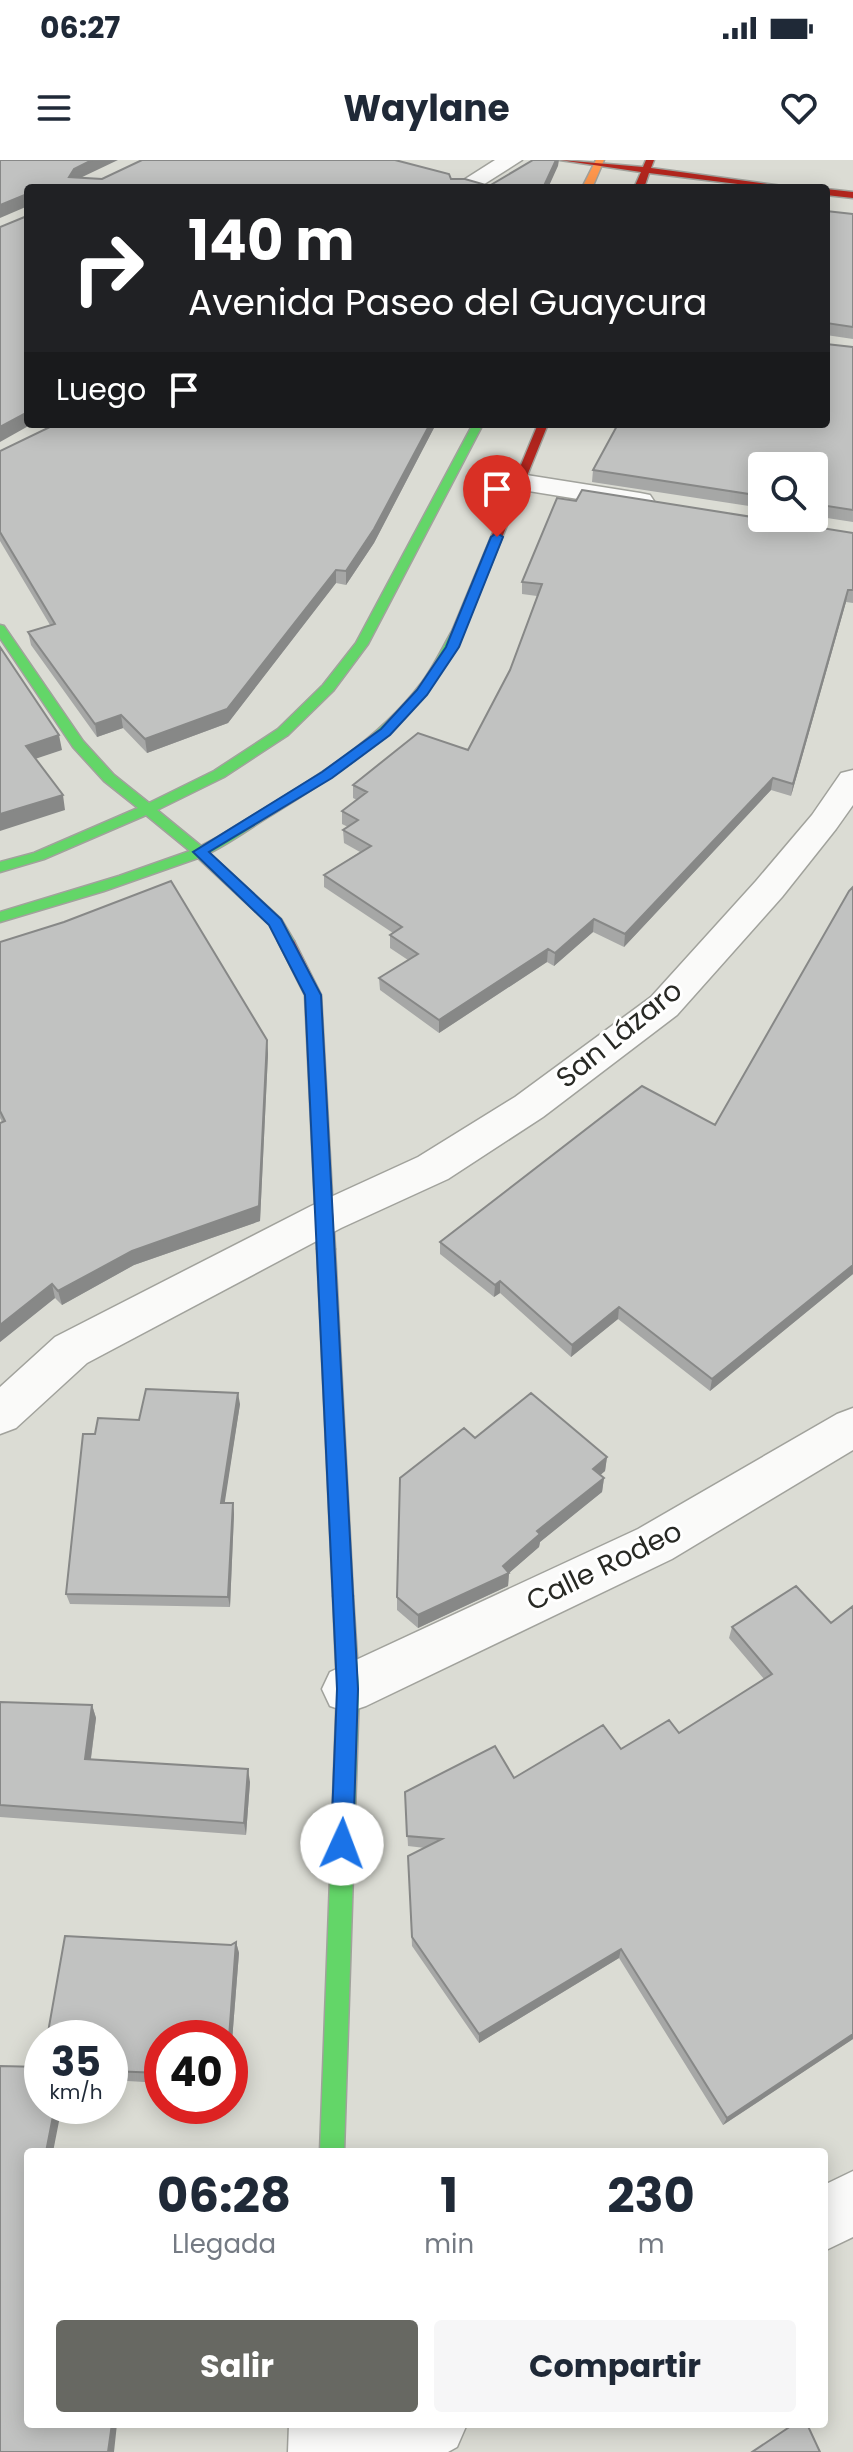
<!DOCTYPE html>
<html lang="es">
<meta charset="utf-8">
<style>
:root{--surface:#fff;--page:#f6f6f7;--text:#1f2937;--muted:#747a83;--accent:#676862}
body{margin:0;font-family:Poppins,sans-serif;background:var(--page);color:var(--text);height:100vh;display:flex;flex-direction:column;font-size:30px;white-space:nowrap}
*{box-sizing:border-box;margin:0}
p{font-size:26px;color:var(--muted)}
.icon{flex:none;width:44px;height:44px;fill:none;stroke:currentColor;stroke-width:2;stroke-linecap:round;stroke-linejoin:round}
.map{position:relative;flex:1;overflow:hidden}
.drawer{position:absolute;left:24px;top:1988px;width:804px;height:280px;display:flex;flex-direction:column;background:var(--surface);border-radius:8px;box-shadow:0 4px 20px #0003}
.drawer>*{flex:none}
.hud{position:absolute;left:24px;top:24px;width:806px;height:244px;border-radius:8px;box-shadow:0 4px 20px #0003;background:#202124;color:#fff;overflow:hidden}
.fabs{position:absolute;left:748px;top:292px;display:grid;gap:16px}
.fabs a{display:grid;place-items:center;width:80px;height:80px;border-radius:8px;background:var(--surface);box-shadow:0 4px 20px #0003;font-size:40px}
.speed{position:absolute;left:24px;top:1860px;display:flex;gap:16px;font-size:40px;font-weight:700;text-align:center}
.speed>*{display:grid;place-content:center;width:104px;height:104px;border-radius:50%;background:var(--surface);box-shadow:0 4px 20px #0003;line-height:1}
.speed small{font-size:20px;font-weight:400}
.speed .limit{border:12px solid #d22;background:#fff;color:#111}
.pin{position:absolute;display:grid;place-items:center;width:68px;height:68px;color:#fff;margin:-82px -34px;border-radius:50% 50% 50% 0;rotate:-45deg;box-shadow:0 0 8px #0007}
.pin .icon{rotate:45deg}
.me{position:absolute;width:88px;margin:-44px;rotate:2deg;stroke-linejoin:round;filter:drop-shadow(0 0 6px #0008)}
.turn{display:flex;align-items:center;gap:28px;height:168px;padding:0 32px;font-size:36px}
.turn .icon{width:104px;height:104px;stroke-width:2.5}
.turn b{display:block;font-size:56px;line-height:68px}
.then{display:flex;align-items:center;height:76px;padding:0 32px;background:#0003;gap:16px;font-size:30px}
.eta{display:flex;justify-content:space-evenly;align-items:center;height:136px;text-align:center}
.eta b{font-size:48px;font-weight:700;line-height:56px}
.action{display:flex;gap:16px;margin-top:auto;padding:16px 32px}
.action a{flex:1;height:92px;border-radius:8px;background:var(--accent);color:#fff;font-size:32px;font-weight:700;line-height:92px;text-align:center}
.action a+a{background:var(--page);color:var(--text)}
.status{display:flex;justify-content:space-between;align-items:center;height:56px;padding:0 40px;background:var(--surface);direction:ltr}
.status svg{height:22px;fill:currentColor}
header{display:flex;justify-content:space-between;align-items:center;height:104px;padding:0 32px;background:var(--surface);font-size:36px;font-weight:700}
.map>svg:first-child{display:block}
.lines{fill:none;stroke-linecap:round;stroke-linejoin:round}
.street-casing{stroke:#a1a29c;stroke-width:3}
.fast-casing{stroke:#a1a29c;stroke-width:3}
.slow-casing{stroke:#a1a29c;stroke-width:3}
.jam-casing{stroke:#a1a29c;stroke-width:3}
.street{fill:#fafaf9;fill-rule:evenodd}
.fast{fill:#63d668;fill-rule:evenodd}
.slow{fill:#ff974d;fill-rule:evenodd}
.jam{fill:#b3261e;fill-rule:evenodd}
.wall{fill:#a6a7a6}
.shaded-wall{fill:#878887}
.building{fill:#c1c2c1;stroke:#878887;stroke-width:2}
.route{fill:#1a73e8;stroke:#114b97;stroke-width:2}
.labels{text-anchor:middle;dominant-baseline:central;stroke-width:6;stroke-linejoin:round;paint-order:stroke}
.street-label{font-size:28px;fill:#282924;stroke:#fff}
</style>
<div class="status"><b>06:27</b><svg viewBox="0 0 49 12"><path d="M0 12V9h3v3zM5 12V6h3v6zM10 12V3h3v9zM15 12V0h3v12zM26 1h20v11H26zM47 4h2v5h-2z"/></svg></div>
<header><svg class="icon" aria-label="menu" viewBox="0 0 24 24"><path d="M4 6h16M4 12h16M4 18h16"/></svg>Waylane<svg class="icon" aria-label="heart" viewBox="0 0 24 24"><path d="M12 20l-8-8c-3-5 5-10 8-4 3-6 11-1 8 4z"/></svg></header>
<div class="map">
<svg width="853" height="2292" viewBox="0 0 853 2292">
<rect width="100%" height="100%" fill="#dbdcd4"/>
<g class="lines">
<defs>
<path id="street" d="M495,0H522L478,28H451Z
M520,314L640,333L650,335L654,341L650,347L640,349L510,328L506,322L510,316Z
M853,610V645L836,669L782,737L677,855L543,957L448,1019L341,1068L87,1203L16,1268L0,1274V1227L55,1177L311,1046L418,997L515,937L651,837L756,721L812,655L841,613Z
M853,1248V1290L672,1399L366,1546L348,1552L330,1546L322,1529L330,1512L638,1369L837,1254Z
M853,2011V2077L824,2091V2025Z
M289,2264H355V2268L363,2264H467L457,2287L448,2292H288Z"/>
<path id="fast" d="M473,264H483L368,484L333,531L288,575L224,617L157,650L201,686L218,677C288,633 369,592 420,525C434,507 443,486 455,466H463L465,469C420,561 357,602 273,654C251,667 232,682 209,693L281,759L294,781L291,784H281L270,765L198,698L104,731L0,762V752L119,716L190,691L146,655L44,699L0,712V702L34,693L138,648L104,621L73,587L0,478V465L4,466L83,581L114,615L149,643L214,611L278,569L323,525L356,483Z
M343,1427L350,1430L353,1436L359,1529L344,1992H320L337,1529L333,1436L336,1430Z"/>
<path id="slow" d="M596,0H604L592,28H582Z
M326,1082L335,1089L353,1436L350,1442L343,1445L336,1442L333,1436L317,1089Z"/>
<path id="jam" d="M560,0L643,7L646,0H654L651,8L797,28H770L649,13L644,28H634L641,12Z
M826,29L853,32V38L826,35Z
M538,264H548L465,469L455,472L453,469Z
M286,776L294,781L321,835L335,1089L326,1096L317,1089L305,835L278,781Z"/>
</defs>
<use href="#street" class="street-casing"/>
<use href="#fast" class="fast-casing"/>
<use href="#slow" class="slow-casing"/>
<use href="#jam" class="jam-casing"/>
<use href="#street" class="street"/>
<use href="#fast" class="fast"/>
<use href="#slow" class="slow"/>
<use href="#jam" class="jam"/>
</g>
<path class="wall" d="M826,51L853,54V179L826,175Z
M853,187V362L814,356V306H762V348L592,322L593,310Z
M56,264H436L374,383L346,425L336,423L228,563L147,593L123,568L97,577L31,485L28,472L50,465L0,381V291Z
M576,341L853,373V443L846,442L791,636L771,630L624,787L593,772L554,806L547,802L439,873L380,830L379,818L408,800L390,788V775L393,773L324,727V715L360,692L344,683L343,670L348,667L342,664V651L357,640L353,638V625L468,590L510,510L537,436L522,434V422Z
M853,727V1114L710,1231L618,1159L571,1197L500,1133L494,1137L440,1094V1082L715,965Z
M0,782L267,880L268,894L260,1061L134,1105L62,1145L55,1138L0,1182V963L2,962L0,958Z
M240,1244L224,1343H233L234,1354L230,1447L70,1444L66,1434L95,1274L139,1260Z
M607,1297L605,1311L600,1315L604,1318L602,1332L540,1382L539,1387L509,1413L508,1426L418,1468L397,1450V1437Z
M796,1426L853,1879L723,1965L619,1798L479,1883L412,1786L408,1696L425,1688L408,1686L405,1632L514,1618L679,1573L764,1519L729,1478L732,1467Z
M0,1540V1542L92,1545L96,1558L91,1599L250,1622L246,1675L0,1657Z
M236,1782L239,1793L230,1906V1878H162V1923L110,1920V1878L231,1785Z"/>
<path class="shaded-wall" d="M92,0H118L76,20L69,17L74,9Z
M556,0H559L558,6L548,28H543Z
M27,34L28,46L0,58V45Z
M28,252V264H32L0,282V267Z
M430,264H436L374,383L346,425V411Z
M336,410V423L228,563L147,593L145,579Z
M848,430L846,442L791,636L793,624Z
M121,555L123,568L97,577L95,564Z
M59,575L62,590L29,601L26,586Z
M773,618L771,630L624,787L625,774Z
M63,635L65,650L0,671V654Z
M594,759L593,772L554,806L555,793Z
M548,789L547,802L439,873V860Z
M267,880L268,894L260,1061L134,1105L62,1145L58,1131Z
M853,1105V1114L710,1231L712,1219Z
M500,1121V1133L494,1137L495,1125Z
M52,1124L55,1138L0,1182V1165Z
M619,1147L618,1159L571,1197L572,1185Z
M238,1233L240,1244L223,1354L221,1343Z
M607,1297L605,1311L591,1323L593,1309Z
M604,1318L602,1332L540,1382L539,1387L509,1413L508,1426L418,1468V1455L503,1406L537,1371Z
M233,1343L234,1354L230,1447L228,1437Z
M92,1545L96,1558L89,1612L85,1599Z
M248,1609L250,1622L246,1675L244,1663Z
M236,1782L239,1793L230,1906V1878H229Z
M621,1789L619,1798L479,1883V1874Z
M853,1874V1879L723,1965L727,1958Z
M55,1946H62L53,1992H46Z
M112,2264H117L114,2292H108Z"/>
<path class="building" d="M0,0H92L74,9L69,17L102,19L142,0H395L449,14L451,19H465L489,26L533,0H556L543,28H28V252L0,267V67L27,56V34L0,45Z
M826,51L853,54V167L826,163Z
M826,184L853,187V350L814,344V306H762V336L593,310L618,264H826Z
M56,264H430L374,369L346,411L336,410L227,549L145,579L121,555L95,564L28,472L55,464L0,372V291Z
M582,330L853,373V430H848L793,624L773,618L625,774L594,759L555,793L548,789L439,860L379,818L418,794L390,775L402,767L324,715L371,686L343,670L358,660L342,651L367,632L353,625L418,573L468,590L510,510L542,424L522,422L557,338L576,341Z
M0,487L59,575L26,586L63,635L0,654Z
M171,721L267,880L259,1046L132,1091L58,1131L52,1124L0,1165V963L5,961L0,951V782L64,762Z
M853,727V1105L712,1219L619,1147L572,1185L500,1121L495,1125L440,1082L642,926L715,965L849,731Z
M146,1229L238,1233L221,1343H233L228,1437L66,1434L83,1274H95L98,1258L139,1260Z
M531,1233L607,1297L593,1309L604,1318L537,1371L540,1374L503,1406L509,1413L418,1455L397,1437L400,1318L464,1268L475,1278Z
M796,1426L831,1463L853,1446V1874L727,1958L621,1789L479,1874L412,1777L408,1696L442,1679L407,1676L405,1632L495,1586L514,1618L603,1565L621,1589L669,1560L679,1573L772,1514L732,1467Z
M0,1542L92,1545L85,1599L248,1609L244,1663L0,1645Z
M65,1776L231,1785L236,1782L229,1878H162V1913L110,1911V1878H47Z
M42,1904V1946H55L46,1992H28V2264H112L108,2292H0V1906L41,1907Z
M794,2264H807L820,2292H752Z"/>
<path class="route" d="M497,373L503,377L459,487L427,535L390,575L332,618L209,692L281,759L321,835L358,1529L353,1684L350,1691L342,1694L334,1691L331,1684L337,1529L305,835L269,765L193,692L322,612L381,569L417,530L446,487L491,377Z"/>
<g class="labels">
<g class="street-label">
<text transform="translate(619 874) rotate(-39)">San Lázaro</text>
<text transform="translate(604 1406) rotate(-26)">Calle Rodeo</text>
</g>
</g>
</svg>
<div class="fabs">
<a><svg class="icon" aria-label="search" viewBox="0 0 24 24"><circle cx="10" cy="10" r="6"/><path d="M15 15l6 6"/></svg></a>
</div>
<div class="speed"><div>35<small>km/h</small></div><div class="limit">40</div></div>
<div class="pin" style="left:497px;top:377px;background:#d93025"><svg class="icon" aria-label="arrive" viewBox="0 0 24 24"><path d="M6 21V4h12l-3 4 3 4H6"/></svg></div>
<svg class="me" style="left:342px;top:1684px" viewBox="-20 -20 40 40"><circle r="19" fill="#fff"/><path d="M0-13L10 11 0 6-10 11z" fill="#1a73e8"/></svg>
<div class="hud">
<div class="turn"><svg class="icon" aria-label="right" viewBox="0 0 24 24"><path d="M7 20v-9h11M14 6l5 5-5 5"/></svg><div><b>140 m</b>Avenida Paseo del Guaycura</div></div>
<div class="then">Luego<svg class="icon" aria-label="arrive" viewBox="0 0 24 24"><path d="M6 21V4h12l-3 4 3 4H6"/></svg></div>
</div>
<section class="drawer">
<div class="eta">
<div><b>06:28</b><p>Llegada</p></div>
<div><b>1</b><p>min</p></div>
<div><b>230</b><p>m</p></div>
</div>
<div class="action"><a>Salir</a><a>Compartir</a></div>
</section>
</div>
